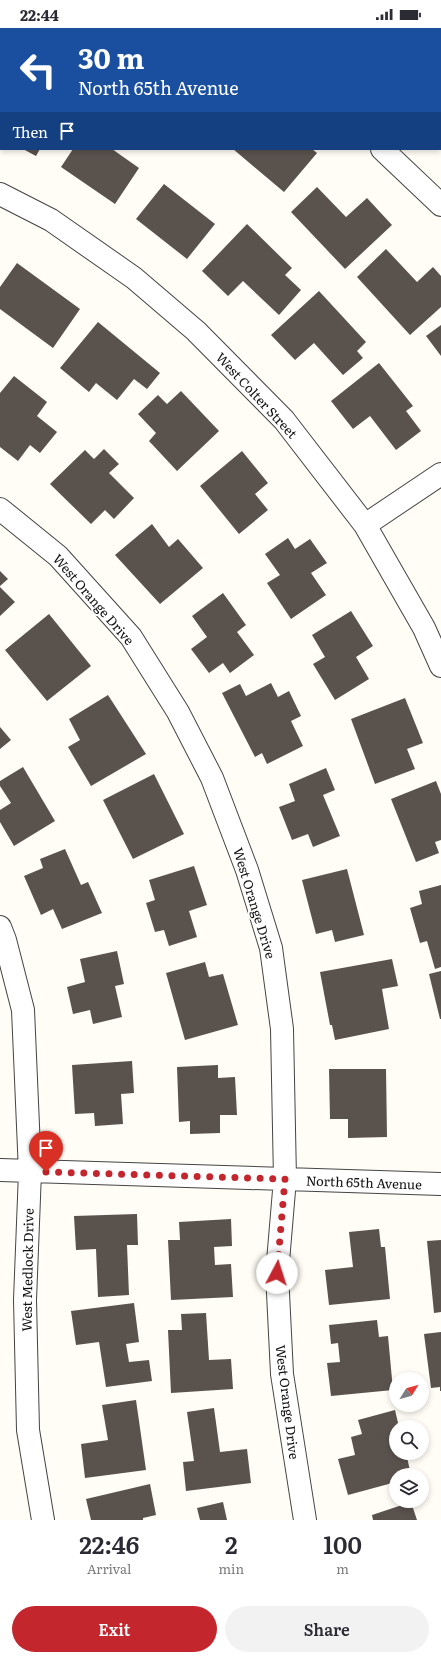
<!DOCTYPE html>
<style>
:root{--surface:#fff;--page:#f2f2f3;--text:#2b2b33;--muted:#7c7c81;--accent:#c4262e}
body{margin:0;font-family:Literata,serif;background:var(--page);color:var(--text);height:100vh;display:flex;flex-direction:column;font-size:15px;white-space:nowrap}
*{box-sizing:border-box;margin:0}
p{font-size:13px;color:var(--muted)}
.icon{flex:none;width:22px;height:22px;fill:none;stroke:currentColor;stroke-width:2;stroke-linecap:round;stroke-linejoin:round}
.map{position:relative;height:1492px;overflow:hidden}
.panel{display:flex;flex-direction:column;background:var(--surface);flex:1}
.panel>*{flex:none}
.guide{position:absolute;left:0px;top:0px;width:441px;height:122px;box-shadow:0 2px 6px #0003;background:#1a4fa0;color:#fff;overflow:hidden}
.needle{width:26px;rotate:53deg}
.buttons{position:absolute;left:389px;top:1344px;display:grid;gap:8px}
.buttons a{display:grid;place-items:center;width:40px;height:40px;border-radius:50%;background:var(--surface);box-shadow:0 2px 6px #0003;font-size:20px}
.pin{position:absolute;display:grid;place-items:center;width:34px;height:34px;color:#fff;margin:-41px -17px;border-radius:50% 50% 50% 0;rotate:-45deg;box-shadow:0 0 4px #0007}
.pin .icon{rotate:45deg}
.me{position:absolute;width:44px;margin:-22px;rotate:5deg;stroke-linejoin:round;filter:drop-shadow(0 0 3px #0008)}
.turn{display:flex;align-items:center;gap:14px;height:84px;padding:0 12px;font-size:18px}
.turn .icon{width:52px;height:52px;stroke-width:2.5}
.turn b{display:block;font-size:28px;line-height:34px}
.then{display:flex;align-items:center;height:38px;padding:0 12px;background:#0003;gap:8px;font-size:15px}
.eta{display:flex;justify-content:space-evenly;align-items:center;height:68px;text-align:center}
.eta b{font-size:24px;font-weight:600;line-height:28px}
.primary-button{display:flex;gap:8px;margin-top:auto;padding:8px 12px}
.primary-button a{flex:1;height:46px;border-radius:24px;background:var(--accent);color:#fff;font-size:16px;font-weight:600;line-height:46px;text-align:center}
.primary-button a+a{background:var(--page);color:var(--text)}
.status{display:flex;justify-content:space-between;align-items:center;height:28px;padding:0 20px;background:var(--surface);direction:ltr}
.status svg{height:11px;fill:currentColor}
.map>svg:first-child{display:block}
.building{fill:#5a524d}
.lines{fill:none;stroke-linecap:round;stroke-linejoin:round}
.street-casing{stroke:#444;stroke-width:24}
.street{stroke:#fff;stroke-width:22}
.route{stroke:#c4262e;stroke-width:7;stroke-dasharray:0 12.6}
.labels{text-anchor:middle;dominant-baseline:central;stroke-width:4;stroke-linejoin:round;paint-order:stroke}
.street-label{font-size:13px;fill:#111;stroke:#fff}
</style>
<div class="status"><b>22:44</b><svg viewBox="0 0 49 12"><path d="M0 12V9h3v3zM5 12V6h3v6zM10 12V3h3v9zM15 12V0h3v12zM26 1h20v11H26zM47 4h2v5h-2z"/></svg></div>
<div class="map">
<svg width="441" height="1492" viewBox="0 0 441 1492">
<rect width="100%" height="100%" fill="#fffdf5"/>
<path class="building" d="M23,121H40L36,128Z
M73,121H112L139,140L115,176L61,139Z
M233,121H312L317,125L284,164Z
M164,156L215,196L187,231L136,191Z
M317,159L346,189L367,170L392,197L345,241L291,184Z
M247,196L292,240L285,247L301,262L279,287L243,253L228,268L202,243Z
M386,221L417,254L433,239L441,248V279L410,307L357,249Z
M17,235L80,281L53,320L0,281V259Z
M319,263L366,314L357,323L363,330L343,347L314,315L295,332L271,307Z
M98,294L160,345L147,361L134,351L117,372L96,355L89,364L60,340Z
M441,297V328L426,308Z
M379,335L413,378L406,383L421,403L396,422L370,388L353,401L331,373Z
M14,348L47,374L37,388L57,404L40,425L30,417L18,433L0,419V365Z
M181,363L219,403L177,443L149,413L156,405L138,386L158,367L167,376Z
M104,421L119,436L109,445L134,470L114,491L105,482L91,496L50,456L85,422L94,431Z
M242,423L268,455L255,466L268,482L239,506L200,458Z
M152,496L169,519L178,511L203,540L160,576L115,527Z
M288,510L295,521L310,511L327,535L311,545L326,567L291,591L267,555L280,547L265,526Z
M0,543L8,551L0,558Z
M0,559L15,574L0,588Z
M223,565L246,597L237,604L254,627L230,645L223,635L209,645L191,621L207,609L192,588Z
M351,583L373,618L356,629L369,651L335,672L313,636L325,629L312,607Z
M49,586L91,638L47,673L5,622Z
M271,655L278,669L289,663L301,688L291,693L303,718L267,736L262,725L255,729L222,665L240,656L246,668Z
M108,667L146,726L91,758L68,719L80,712L69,691Z
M405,670L423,715L407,721L415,741L375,756L351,691Z
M0,699L11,712L0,721Z
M23,739L55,793L14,818L0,794V782L11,775L0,758V753Z
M326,740L335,762L323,767L340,808L313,819L308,806L292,812L279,779L295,773L289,756Z
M154,746L184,806L133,831L103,772Z
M436,753L441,766V812L435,814L439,825L416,834L391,771Z
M65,821L81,857L88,854L102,885L62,901L53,881L41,887L24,848L43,840L40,831Z
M194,838L207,877L189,883L197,909L169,918L164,902L155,904L146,875L155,872L149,852Z
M347,841L364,907L335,914L332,902L316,906L302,852Z
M441,857V939L435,941L427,913L420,915L410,880L422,876L419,863Z
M117,923L124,956L115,958L122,989L93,996L90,982L73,986L67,959L85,954L80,931Z
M392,931L398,958L382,961L389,1001L335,1012L332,997H330L320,944Z
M205,934L209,949L223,946L238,997L185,1012L166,945Z
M441,943V991H440L429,946Z
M132,1033L134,1065L121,1066L123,1096L95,1098L94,1085L75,1086L72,1037Z
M218,1037V1050L235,1049L237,1087H220V1105L190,1106V1093L179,1094L177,1039Z
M329,1041H386L387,1109L348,1110V1091H330Z
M137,1186L138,1217H127L129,1267L98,1269L96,1221L76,1222L74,1188Z
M231,1191L232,1218L214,1219L215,1237L231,1236L233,1269L171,1272L168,1212H180L179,1194Z
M379,1201L381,1219H385L390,1271L329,1277L325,1242L353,1239L349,1204Z
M441,1212V1284L434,1285L427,1213Z
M134,1275L139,1314L126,1316L129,1334L149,1332L152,1353L106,1359L99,1314L76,1317L71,1283Z
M206,1285L209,1332L231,1331L233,1361L171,1365L168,1302H182L181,1286Z
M377,1292L379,1309L388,1308L393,1362L331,1368L327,1335L340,1334L338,1315L331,1316L329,1297Z
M441,1304V1363H440V1359L431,1360L424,1306Z
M136,1372L146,1442L85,1450L81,1416L108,1412L102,1377Z
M214,1380L220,1424L247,1421L251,1455L186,1463L183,1434L194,1433L187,1384Z
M395,1382L399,1399H396V1425H406L411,1447H396V1454L348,1467L338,1431L355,1427L351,1409L362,1406L358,1392Z
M150,1456L156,1487L143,1490V1492H91L86,1471Z
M223,1474L227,1492H200L197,1480Z
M411,1474L417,1492H373L372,1487Z"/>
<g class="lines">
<defs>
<path id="street" d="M228,0L230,1
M382,121L441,177
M0,166L51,192L134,250L196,303L284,392L365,497L424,600L441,638
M0,481L58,528L131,609L178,684L212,750L247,842L271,920L282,1001L285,1151L277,1245L282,1346L305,1492
M365,497L441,446
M0,899L5,912L23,982L30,1144L25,1272L28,1402L43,1492
M0,1142L441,1156"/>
</defs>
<use href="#street" class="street-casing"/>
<use href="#street" class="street"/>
</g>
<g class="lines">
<path class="route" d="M46,1144L285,1151L277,1245"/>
</g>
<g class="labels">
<g class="street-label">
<text transform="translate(257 367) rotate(47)">West Colter Street</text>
<text transform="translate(94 571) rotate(49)">West Orange Drive</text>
<text transform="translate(255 875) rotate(73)">West Orange Drive</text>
<text transform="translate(364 1154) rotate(2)">North 65th Avenue</text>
<text transform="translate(27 1242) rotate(-89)">West Medlock Drive</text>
<text transform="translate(288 1374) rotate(83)">West Orange Drive</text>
</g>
</g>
</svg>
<div class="buttons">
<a><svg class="needle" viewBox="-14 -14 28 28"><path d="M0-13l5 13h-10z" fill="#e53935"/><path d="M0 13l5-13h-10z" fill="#7c7c81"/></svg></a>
<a><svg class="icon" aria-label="search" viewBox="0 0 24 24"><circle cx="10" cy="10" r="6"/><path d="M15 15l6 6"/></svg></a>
<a><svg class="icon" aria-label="layers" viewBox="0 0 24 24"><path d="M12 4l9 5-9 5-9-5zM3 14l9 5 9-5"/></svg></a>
</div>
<div class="pin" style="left:46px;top:1144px;background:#d93025"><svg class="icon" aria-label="arrive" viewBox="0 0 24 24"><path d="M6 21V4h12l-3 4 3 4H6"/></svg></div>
<svg class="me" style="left:277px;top:1245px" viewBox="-20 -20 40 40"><circle r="19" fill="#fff"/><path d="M0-13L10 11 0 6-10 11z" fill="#c4262e"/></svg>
<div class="guide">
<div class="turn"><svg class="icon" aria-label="left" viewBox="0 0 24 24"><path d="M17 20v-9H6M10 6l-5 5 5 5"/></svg><div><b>30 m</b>North 65th Avenue</div></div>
<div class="then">Then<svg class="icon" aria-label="arrive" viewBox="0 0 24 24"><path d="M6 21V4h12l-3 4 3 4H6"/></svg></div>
</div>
</div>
<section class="panel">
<div class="eta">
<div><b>22:46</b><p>Arrival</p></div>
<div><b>2</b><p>min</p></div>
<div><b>100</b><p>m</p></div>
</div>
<div class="primary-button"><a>Exit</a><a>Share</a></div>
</section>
